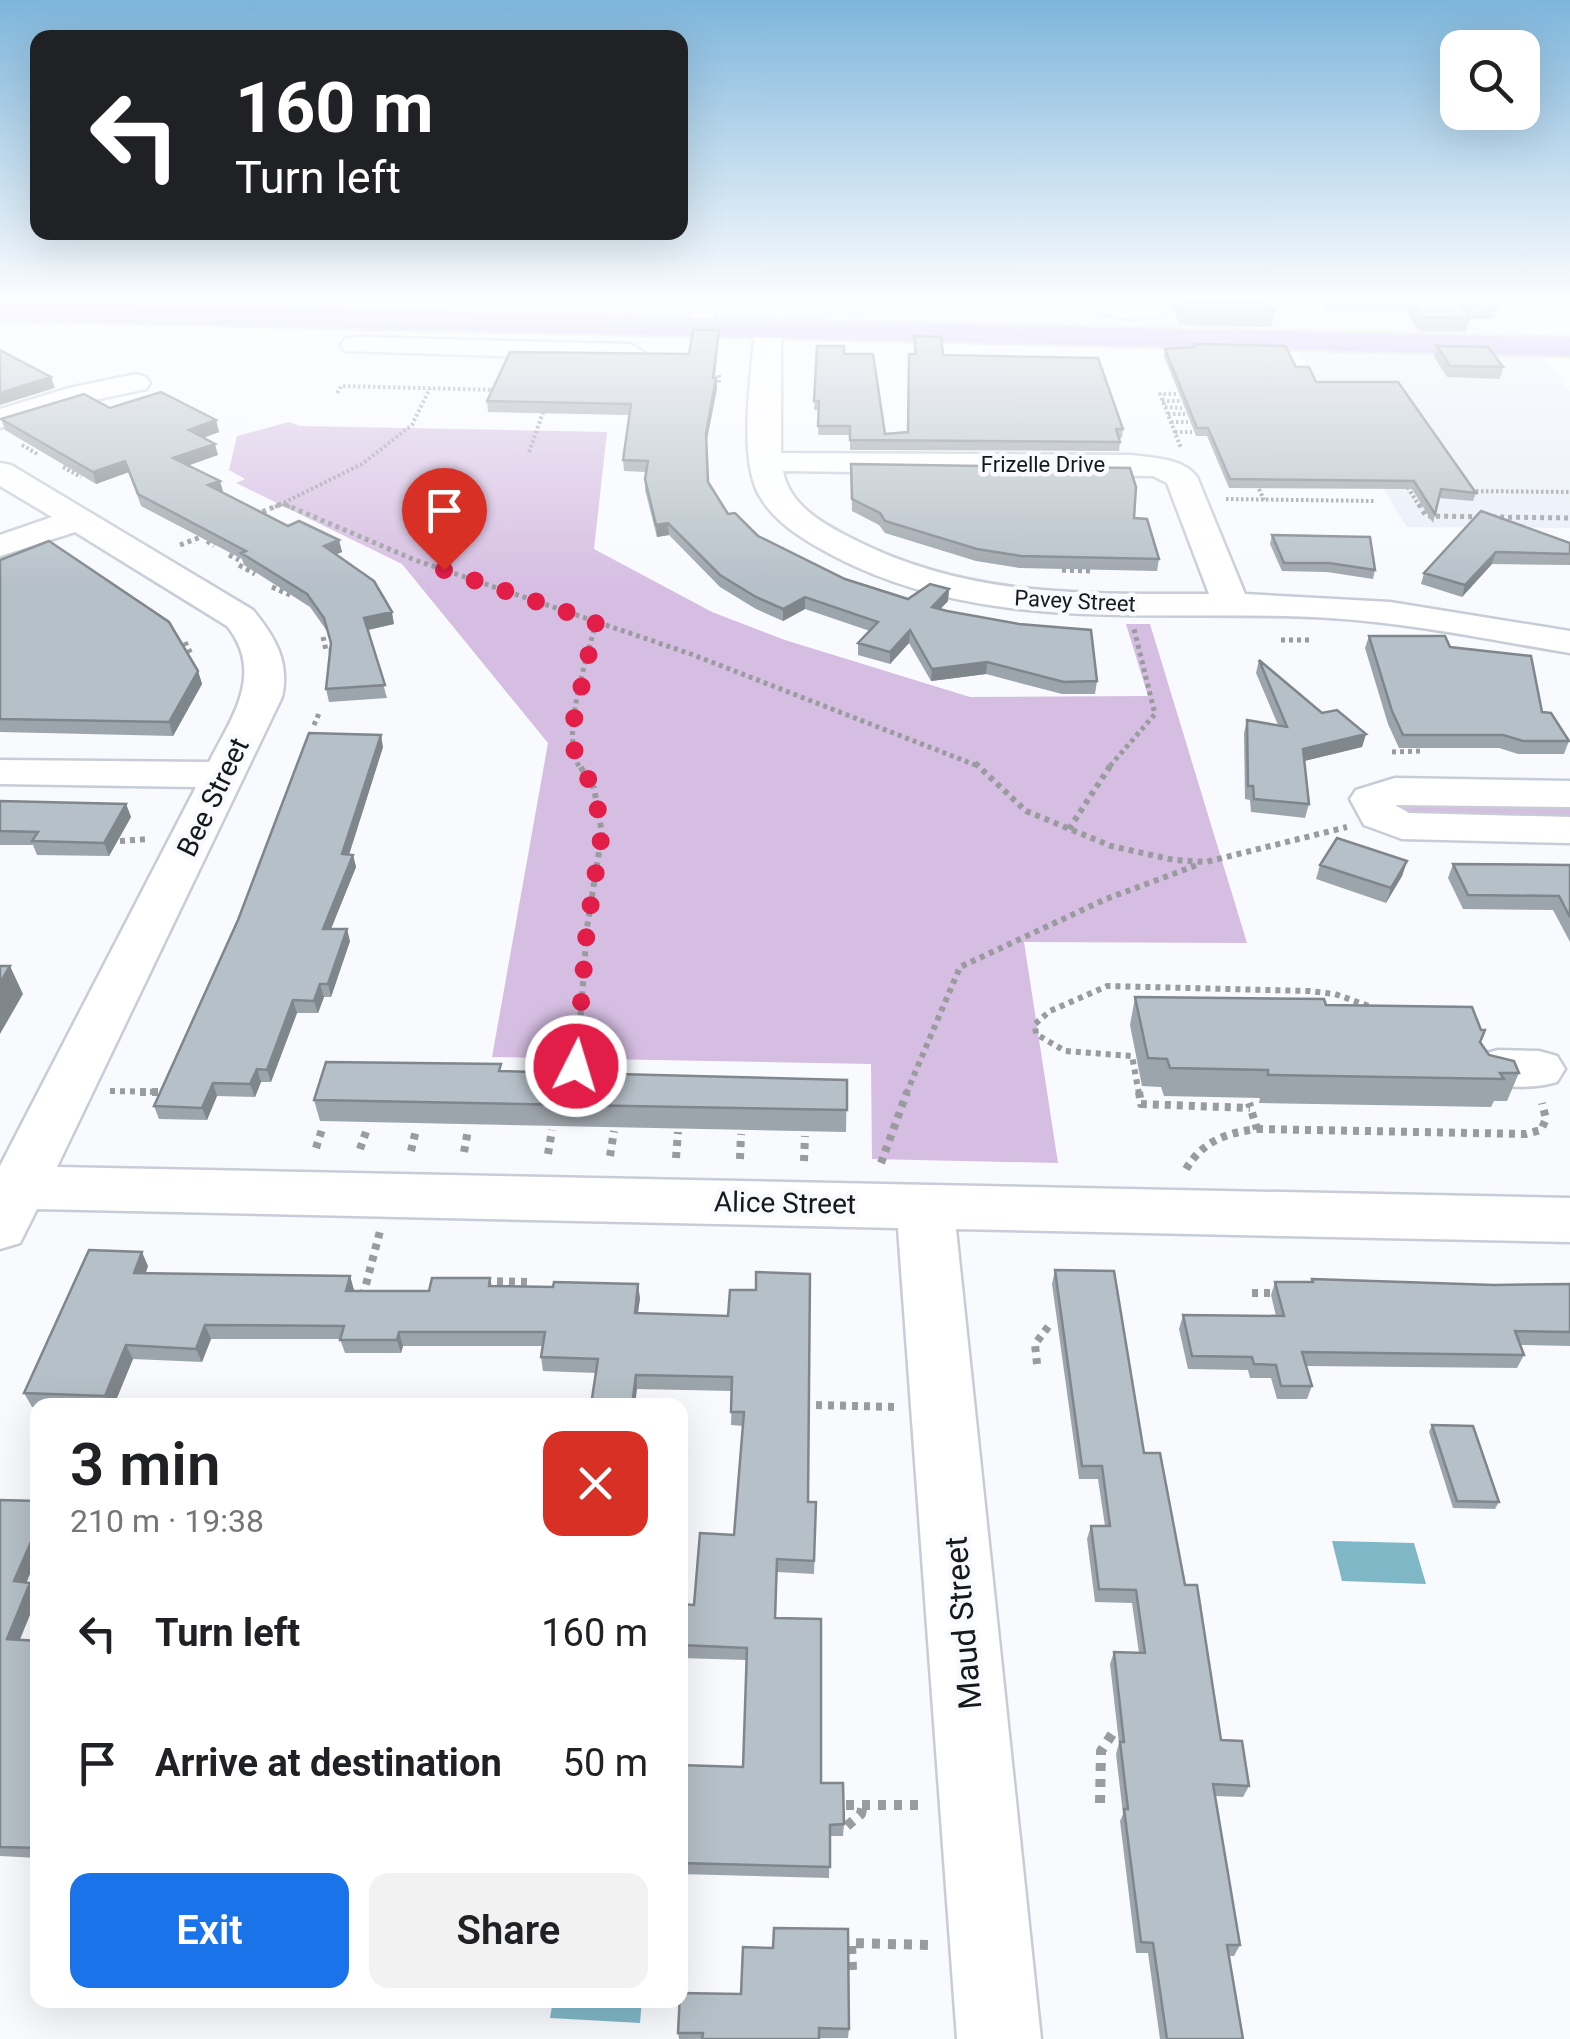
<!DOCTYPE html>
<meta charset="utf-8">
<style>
:root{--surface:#fff;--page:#f2f2f2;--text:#202124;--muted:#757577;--accent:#1a73e8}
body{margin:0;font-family:Roboto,sans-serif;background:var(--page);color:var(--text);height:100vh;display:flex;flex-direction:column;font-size:38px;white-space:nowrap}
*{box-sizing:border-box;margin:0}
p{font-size:32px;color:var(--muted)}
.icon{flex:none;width:55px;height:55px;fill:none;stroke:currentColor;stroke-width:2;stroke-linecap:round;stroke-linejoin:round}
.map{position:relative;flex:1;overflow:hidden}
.drawer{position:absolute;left:30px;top:1398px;width:658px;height:610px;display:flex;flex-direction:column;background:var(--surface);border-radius:20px;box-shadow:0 10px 40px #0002}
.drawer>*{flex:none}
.top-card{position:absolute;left:30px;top:30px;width:658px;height:210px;border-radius:20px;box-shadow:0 10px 40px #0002;background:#202124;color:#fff;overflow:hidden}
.fabs{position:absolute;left:1440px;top:30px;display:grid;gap:20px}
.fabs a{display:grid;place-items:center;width:100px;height:100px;border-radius:20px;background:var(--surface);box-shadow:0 10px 40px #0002;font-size:50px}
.pin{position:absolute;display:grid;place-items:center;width:85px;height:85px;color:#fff;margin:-102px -42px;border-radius:50% 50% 50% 0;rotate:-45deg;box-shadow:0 0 10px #0007}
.pin .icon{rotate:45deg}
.me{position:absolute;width:110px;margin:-55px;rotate:5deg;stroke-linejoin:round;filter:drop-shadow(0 0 8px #0008)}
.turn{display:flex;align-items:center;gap:35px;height:210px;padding:0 40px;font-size:45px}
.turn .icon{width:130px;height:130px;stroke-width:2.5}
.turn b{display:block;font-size:70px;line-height:85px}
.round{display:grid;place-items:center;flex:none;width:105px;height:105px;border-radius:20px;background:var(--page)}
.head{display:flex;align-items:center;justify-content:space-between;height:170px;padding:0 40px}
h1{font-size:60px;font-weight:600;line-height:75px}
.cta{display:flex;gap:20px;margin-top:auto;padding:20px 40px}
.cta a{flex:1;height:115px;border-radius:20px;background:var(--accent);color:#fff;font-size:40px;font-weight:600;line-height:115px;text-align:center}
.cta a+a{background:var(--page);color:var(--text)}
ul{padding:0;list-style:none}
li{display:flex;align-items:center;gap:30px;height:130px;padding:0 40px}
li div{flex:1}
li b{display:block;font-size:38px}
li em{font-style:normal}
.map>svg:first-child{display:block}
.built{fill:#e9eef8}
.green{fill:#d6bee2}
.water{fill:#80b7c7}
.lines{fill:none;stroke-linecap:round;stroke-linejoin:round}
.minor-casing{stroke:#c7ccd6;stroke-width:5}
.major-casing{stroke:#d5d5d6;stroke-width:5}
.path-far4{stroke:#999b9f;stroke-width:4;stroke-dasharray:2.5 2.5;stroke-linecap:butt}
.path-far3{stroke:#999b9f;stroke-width:5;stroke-dasharray:4 4;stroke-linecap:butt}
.path-far2{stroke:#999b9f;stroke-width:6;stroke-dasharray:5 5;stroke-linecap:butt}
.path-far1{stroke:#999b9f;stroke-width:8;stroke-dasharray:6 6;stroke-linecap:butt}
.path{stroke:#999b9f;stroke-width:10;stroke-dasharray:8 8;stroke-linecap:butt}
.minor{fill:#fff;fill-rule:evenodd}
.major{fill:#beb0f6;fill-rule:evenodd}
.wall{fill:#9da5ac}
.shaded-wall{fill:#7f868c}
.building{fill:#b6c0c8;stroke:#7f868c;stroke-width:2.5}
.route{stroke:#e11d48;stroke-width:18;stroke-dasharray:0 32.4}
.labels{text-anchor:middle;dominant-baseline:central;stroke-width:9;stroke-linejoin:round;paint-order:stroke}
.far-street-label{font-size:22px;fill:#16181c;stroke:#f8fafe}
.street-label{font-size:28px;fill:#16181c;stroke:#f8fafe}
.near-street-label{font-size:32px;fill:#16181c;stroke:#f8fafe}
</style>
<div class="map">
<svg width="1570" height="2039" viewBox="0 0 1570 2039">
<rect width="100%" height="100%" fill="#f8fafe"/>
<path class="built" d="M717,302H1511L1528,326L1524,333L1514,335H1434L1357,330L737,319L719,313Z
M1297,350L1543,358L1570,392V528L1407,527Z"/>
<path class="green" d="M289,422L300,426L607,432L594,549L712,612L785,640L970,697L1148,696L1126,624H1150L1247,943L1024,942L1058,1163L872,1159L871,1064L492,1057L548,743L402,564L236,483L245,479L229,470L237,436Z
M1393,800H1570V820L1394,813Z"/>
<path class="water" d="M1332,1541L1414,1543L1426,1584L1342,1581Z
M553,2000H642L640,2023L550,2018Z"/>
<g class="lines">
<defs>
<path id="minor" d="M690,302H716L715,326L711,332H693L689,326Z
M1109,302H1156L1167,309C1155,322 1110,322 1098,309Z
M768,320L781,328V453L1131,455C1153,458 1183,458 1197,477L1245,594L1390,602L1570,631V653C1491,640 1411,623 1330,618C1162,608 987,637 832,555C804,540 773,522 758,493C738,454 752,372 755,328ZM783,471L1153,476L1167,483L1209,594C1082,594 967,598 851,538C823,524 789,505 783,471Z
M355,337L630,344L644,352L630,360L345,351L341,345L345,339Z
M136,374L146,377L150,383L146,389L85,402L0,428V409L69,388Z
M0,463L11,465L253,610C275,637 290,662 282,697L57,1167L1570,1198V1242L956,1229L1041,2039H957L898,1228L37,1209L20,1243L0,1249V1166L196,787L0,784V760L209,762C232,717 265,673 227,626L75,532L0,556V535L52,517L0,486Z
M1395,778L1570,781V807L1395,805L1409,813L1570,817V843L1402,839L1364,825L1350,799L1356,790Z
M1498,1050L1539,1051L1557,1056L1565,1069L1557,1082C1532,1089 1505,1088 1480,1081L1472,1068L1480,1055Z"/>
<path id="major" d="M0,302L1570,338V356L0,320Z"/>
</defs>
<use href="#minor" class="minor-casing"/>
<use href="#major" class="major-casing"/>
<path class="path-far4" d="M719,375V383
M337,393L341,386L498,390
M1176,394H1160L1181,448
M1162,401H1180
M1165,407L1182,408
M1168,414H1185
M1171,422H1188
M1175,432H1192
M22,445L39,455
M529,452L545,407
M63,467L81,477
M1405,483L1420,507
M1259,489L1264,500
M1466,491L1570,492
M1226,499L1374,501
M283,504L290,507
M275,507L362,464L412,425L430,388"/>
<path class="path-far3" d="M284,504L415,560L691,654L978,766
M1419,504L1426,516L1570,518
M255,515L281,504
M207,541L214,546
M180,545L206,535
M229,555L239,560
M239,565L255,574
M1062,570L1091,571
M272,587L290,595
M323,637L326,650H330
M1281,640H1312
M185,642L192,656
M314,725L320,711
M1392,752L1423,751
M579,766C560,735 588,656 596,622
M1110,766L1155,714L1134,629"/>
<path class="path-far2" d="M975,763L1026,811L1111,846L1174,860L1206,862L1347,827
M1069,829L1112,763
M120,841L149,839
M577,1066L587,928L602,833L594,788L578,763
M110,1091L168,1092
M906,1094L960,967L1106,899L1200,864
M1139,1094L1132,1056L1065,1051L1036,1034L1035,1024L1050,1011L1107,986L1309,991L1335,994L1374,1008"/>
<path class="path-far1" d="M140,1092H168
M1139,1092L1141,1104L1250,1108
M1257,1129L1526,1134L1541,1130L1546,1119L1542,1103
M316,1148L323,1126
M360,1149L367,1129
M411,1151L416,1130
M464,1152L468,1130
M548,1154L552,1130
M610,1156L614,1131
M676,1158L678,1132
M740,1159L741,1134
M804,1161L805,1136
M881,1163L907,1092
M1186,1169C1203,1141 1226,1133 1257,1129L1249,1103
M485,1281L530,1282
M1252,1293H1276
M363,1296L380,1231
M1037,1364L1035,1344L1051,1323
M816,1405L895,1407"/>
<path class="path" d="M1100,1803L1101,1751L1114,1731
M846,1805H923
M847,1826L861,1814L863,1804
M852,1970L851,1943L930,1945"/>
<use href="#minor" class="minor"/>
<use href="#major" class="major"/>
</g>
<path class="wall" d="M1170,302H1286L1285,305H1271L1274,311L1271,327L1180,325Z
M1321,302H1495L1498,306L1494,319H1470L1466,332L1418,331L1405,309H1326Z
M719,330L715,378H716L717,389L706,444L708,482L728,514L758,536L845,579L908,599L949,589L948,601L940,609L1097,681L1095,694H1062L986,674L931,681L909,643L890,664L858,655V643L870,631L805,609L783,621L756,609L720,587L669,535L657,537L645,490L646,472L624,471L623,460L629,415L488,412L487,401L689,354Z
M914,336L943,355L1123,429L1122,438H1119L1120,442L1119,451L850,450V435H818L819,410H814L817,346L844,354L885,434L908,432L914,354Z
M1193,344L1296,367L1476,493L1473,501L1439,498L1433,523L1412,489L1229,488L1207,436H1196L1164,356L1165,349L1192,347Z
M1437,346L1503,367L1500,379L1447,377L1434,357Z
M1,419L216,420L219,432L203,438L218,455L188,465L220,481L223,492L288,526L339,540L342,552L336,554L394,624L368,630L387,698L329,702L326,689L331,645L327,631L310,607L244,565L242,559L141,506L129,472L96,484L5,430Z
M851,464L1134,518L1159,559L1157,571L1019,568L976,561L885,533L879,525L852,511Z
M1481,511L1570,543V565L1492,564L1462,597L1421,584L1424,573Z
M1272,535L1375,570L1373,579L1327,572L1282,571L1270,544Z
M0,560L198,671L202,684L173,736L0,732Z
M1369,636L1450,647L1542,712L1569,741L1564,754H1518L1499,748H1399L1388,724L1365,648Z
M1259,660L1322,713L1366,734L1362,747L1304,761L1309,804L1305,818L1251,812L1250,800L1245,799L1244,733L1247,720L1278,725L1256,673Z
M383,747L349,855H353L356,867L331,929L350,941L331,997H324L318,1013H297L271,1082H261L255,1097L217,1096L207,1120L159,1119L154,1106Z
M0,801L126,804L131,817L109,856L37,855L33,845H0Z
M1407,861L1402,876L1386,903L1316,879L1320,865Z
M1453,864L1570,865V942L1553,910L1463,909L1448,878Z
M1135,997L1326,1005L1480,1042L1489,1055L1519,1073L1507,1101H1494L1491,1107L1259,1103L1260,1098L1164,1096L1161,1087L1142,1086L1130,1025Z
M502,1071L847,1080L846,1132L320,1121L314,1100Z
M148,1266L146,1273L350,1276L354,1291H429L490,1278L492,1286L640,1298L638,1313L728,1316L808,1502H816L814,1574L777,1572L776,1618L821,1783L844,1824L843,1836H830L829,1878L680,1874V1765L743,1767L746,1660L680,1658V1604L694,1605L734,1535L743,1426L731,1425L732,1391L637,1389L596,1373L543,1371L541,1357L543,1346H403L401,1353H345L340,1339H211L202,1362L133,1359L114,1405H38V1407H32L24,1393Z
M1055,1270L1144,1453L1185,1585L1221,1740L1249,1786L1243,1797L1215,1796L1240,1945L1234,1956H1229L1243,2039H1160L1148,1953H1136L1120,1821L1123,1814L1116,1754L1119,1743L1110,1664L1114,1652L1139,1653L1132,1603L1095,1602L1087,1539L1091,1526H1105L1098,1479H1079L1052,1284Z
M1312,1279L1494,1285L1570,1284V1346L1520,1345L1524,1355L1517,1368L1306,1366L1312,1386L1307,1399H1277L1271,1378H1250L1248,1370L1188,1369L1179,1329L1183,1315L1276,1316L1271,1295L1275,1282H1311Z
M1432,1425L1499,1502L1495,1509L1453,1508L1429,1432Z
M0,1500L26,1583H30L38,1594L20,1640L38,1641V1858L0,1856Z
M741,1994L849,2029L848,2038L679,2039L678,2033Z"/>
<path class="shaded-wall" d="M719,330V340L713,389V378Z
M51,377L55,388L0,405V393Z
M716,378L717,389L706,444V433Z
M216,420L219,432L192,442L189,430Z
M215,444L218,455L176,470L173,458Z
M125,461L129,472L96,484L93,472Z
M220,481L223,492L208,485Z
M668,523L669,535L657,537L656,525Z
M339,540L342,552L327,558L324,546Z
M1496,552L1492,564L1462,597L1465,585Z
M949,589L948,601L931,619L932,607Z
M805,597V609L783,621V609Z
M392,612L394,624L367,630L364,618Z
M910,630L909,643L890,664V652Z
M987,662L986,674L931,681L932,669Z
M198,671L202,684L173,736L169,722Z
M1366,734L1362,747L1300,762L1303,749Z
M381,735L383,747L345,867L342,854Z
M126,804L131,817L109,856L104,843Z
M353,855L356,867L326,941L323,929Z
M1407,861L1402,876L1386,903L1391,888Z
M347,929L350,941L331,997L328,984Z
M10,966L23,994L0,1034V983Z
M320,984L324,997L318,1013L314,1001Z
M293,1000L297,1013L271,1082L267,1070Z
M257,1069L261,1082L255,1097L250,1084Z
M213,1083L217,1096L207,1120L202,1108Z
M142,1252L148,1266L140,1287L134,1273Z
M350,1276L354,1290L350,1305L346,1291Z
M638,1284L640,1298L636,1327L635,1313Z
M205,1325L211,1339L202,1362L196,1349Z
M399,1332L403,1346L401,1353L397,1340Z
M126,1345L133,1359L114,1405H109L105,1396Z
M636,1375L637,1389L635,1405H632Z
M38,1526V1555L22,1593L14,1581Z
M30,1583L38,1596L15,1650L7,1639Z"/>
<path class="building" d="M1179,302H1269L1274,311L1183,309Z
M1413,302H1495L1498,306L1461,305L1470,318L1422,317Z
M693,330H719L713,378H716L706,433L708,482L728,514L735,513L758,536L845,579L908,599L930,584L949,589L932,607L947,611L1019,624L1091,630L1097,681L1064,682L987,662L932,669L910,630L890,652L858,643L878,622L805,597L783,609L756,597L720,575L668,523L656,525L645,479L648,461L623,460L631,404L487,401L510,352L689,354Z
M914,336L941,337L943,355L1098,358L1123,429H1116L1120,442L850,440V426H818L819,401H814L817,346H844V354H873L885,434L908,432L909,354H916Z
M1193,344L1285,346L1296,367H1309L1316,382H1398L1476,493L1441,489L1435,514L1414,481L1230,479L1208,428H1197L1165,349L1194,347Z
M1437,346L1488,347L1503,367L1450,366Z
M0,350L51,377L0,393Z
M161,392L216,420L189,430L215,444L173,458L220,481L208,485L288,526L299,521L339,540L324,546L374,581L392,612L364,618L385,685L326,689L331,643L324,618L307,594L241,553L246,551L138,494L125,461L93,472L1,419L84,394L110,408Z
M851,464L1130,468L1136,487L1134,518L1147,519L1159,559L1021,556L977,549L885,521L880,513L852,499Z
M1481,511L1570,543V554L1496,552L1465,585L1424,573Z
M1272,535L1370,537L1375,570L1329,563H1284Z
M49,541L169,622L198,671L169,722L0,719V560Z
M1369,636H1445L1450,647L1531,656L1542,712L1551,713L1569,741H1523L1503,735H1403L1392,711Z
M1259,660L1322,713L1337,710L1366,734L1303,749L1309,804L1254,799L1253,786H1248L1247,720L1287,727Z
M309,733L381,735L342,854L353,855L323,929H347L328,984H320L314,1001L293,1000L267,1070L257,1069L250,1084L213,1083L202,1108L154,1106L238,920Z
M0,801L126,804L104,843L32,841L38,832L0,831Z
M1337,838L1407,861L1391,888L1320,865Z
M1453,864L1570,865V917L1559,896L1468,895Z
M0,966H10L0,983Z
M1135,997L1324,999L1326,1005L1472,1007L1481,1030H1485L1480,1042L1489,1055L1514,1061L1519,1073H1500L1504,1079L1268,1075V1070L1170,1068L1167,1059L1148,1058Z
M326,1062L501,1064L499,1071L847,1080V1110L314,1100Z
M89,1250L142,1252L134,1273L350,1276L346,1291H429L432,1278H490L489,1286L553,1287L554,1282L638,1284L635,1313L728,1316L730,1290H756V1272L810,1274L808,1502H816L814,1561L777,1559L775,1618L821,1619V1783H843L844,1824L830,1825V1867L680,1863V1765L743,1767L747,1648L680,1645V1604L694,1605L700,1533L734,1535L744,1412H731L732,1377L636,1375L632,1405H591L598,1359L541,1357L545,1332H399L397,1340H340L344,1326L205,1325L196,1349L126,1345L105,1396L24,1393Z
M1055,1270L1114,1271L1144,1453H1160L1185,1585H1197L1221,1740L1242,1741L1249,1786L1213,1784L1240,1945H1227L1243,2039H1167L1153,1943L1141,1942L1124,1809H1128L1120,1742H1124L1114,1652L1145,1653L1136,1590L1099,1589L1091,1526H1110L1102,1466H1082Z
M1312,1279L1494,1285L1570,1284V1332L1515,1331L1524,1355L1302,1352L1312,1386H1281L1276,1365L1254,1364L1252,1357L1192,1356L1183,1315L1284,1316L1275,1282H1313Z
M1432,1425L1473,1426L1499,1502L1457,1501Z
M0,1500L38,1501V1526L14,1581L30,1583L7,1639L38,1641V1848L0,1847Z
M774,1928L848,1929L849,2029L819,2028V2039H702L703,2033H678L680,1993L741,1994L743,1947L773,1948Z"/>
<linearGradient id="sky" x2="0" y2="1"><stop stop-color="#7eb5db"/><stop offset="0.51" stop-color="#fcfdff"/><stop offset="1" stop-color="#fcfdff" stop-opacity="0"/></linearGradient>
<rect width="1570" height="587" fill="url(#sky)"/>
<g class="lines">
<path class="route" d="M444,570L596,622L573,724L575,758L594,788L602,833L587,928L576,1066"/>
</g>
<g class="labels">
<g class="far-street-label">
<text x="1043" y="464">Frizelle Drive</text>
<text transform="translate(1075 601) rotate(3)">Pavey Street</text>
</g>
<g class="street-label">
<text transform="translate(213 797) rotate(-64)">Bee Street</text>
<text transform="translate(785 1203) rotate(1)">Alice Street</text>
</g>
<g class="near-street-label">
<text transform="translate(963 1623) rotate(-95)">Maud Street</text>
</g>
</g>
</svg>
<div class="fabs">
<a><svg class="icon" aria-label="search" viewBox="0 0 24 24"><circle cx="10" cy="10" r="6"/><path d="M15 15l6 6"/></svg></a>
</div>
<div class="pin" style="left:444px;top:570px;background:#d93025"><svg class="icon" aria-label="arrive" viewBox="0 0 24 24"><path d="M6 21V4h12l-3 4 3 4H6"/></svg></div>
<svg class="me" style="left:576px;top:1066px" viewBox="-20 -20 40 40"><circle r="17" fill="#e11d48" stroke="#fff" stroke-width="3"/><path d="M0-11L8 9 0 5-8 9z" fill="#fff"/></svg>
<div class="top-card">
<div class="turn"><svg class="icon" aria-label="left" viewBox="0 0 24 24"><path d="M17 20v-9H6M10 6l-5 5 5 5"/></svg><div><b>160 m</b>Turn left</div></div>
</div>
<section class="drawer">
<div class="head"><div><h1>3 min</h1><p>210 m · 19:38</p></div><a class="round" style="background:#d93025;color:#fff"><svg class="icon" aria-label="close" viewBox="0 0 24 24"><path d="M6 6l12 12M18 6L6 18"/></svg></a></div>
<ul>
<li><svg class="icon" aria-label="left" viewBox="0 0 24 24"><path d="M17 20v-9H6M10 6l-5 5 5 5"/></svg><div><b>Turn left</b></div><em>160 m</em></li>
<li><svg class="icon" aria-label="arrive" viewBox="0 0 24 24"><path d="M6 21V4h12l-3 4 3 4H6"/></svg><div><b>Arrive at destination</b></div><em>50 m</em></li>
</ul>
<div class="cta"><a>Exit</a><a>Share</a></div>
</section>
</div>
